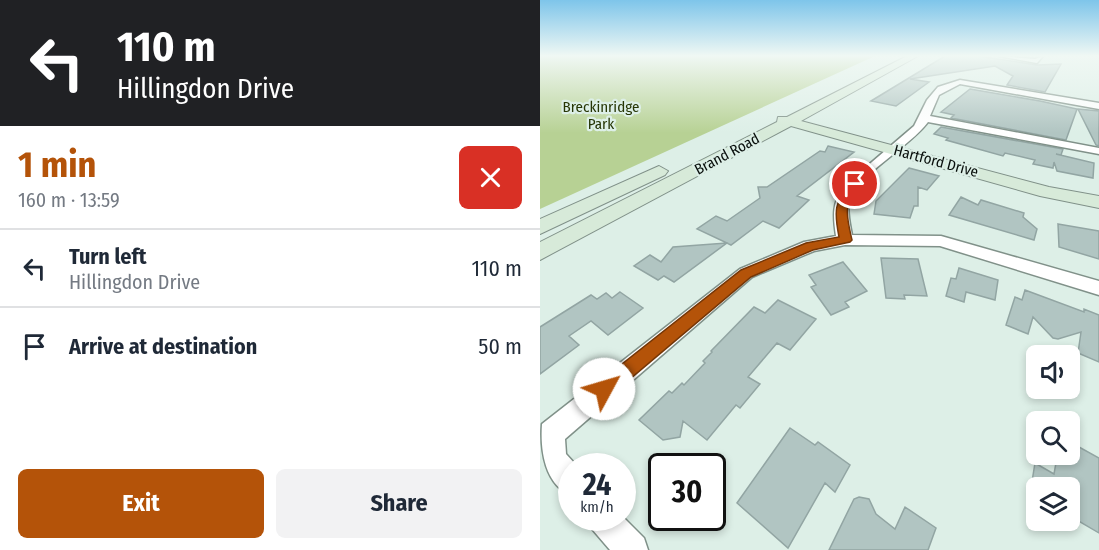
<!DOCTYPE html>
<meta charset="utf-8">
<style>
:root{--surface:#fff;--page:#f2f2f3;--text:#1f2937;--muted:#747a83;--line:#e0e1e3;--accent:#b45309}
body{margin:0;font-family:"Fira Sans Condensed",sans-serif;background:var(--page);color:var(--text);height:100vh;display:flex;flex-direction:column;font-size:22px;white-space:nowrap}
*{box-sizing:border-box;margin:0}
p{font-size:20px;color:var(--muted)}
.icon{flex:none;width:33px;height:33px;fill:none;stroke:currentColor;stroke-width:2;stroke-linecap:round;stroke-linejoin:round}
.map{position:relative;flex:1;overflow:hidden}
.panel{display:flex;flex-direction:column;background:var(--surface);width:540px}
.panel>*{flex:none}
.banner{background:#202124;color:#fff;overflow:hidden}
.buttons{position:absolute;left:486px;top:345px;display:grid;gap:12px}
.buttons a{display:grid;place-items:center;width:54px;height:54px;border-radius:9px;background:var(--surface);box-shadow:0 3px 9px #0003;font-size:30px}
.speed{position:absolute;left:18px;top:453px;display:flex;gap:12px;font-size:30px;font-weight:700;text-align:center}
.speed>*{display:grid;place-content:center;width:78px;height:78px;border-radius:50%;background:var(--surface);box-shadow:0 3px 9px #0003;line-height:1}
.speed small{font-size:15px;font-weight:400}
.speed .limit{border:3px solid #111;border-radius:9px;background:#fff;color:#111}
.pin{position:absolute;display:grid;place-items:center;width:51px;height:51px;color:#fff;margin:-26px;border:3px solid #fff;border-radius:50%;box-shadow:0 2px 6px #0007}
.me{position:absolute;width:66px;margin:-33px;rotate:51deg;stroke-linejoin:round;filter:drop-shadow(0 0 4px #0008)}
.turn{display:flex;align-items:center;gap:21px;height:126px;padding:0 18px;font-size:27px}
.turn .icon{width:78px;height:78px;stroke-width:2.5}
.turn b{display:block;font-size:42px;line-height:51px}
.round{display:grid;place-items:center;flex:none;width:63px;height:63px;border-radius:9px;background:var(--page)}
.summary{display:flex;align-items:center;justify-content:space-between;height:102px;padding:0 18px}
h1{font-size:36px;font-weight:700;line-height:45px;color:var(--accent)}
.primary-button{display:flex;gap:12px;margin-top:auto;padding:12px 18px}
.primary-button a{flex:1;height:69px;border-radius:9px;background:var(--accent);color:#fff;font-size:24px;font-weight:700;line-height:69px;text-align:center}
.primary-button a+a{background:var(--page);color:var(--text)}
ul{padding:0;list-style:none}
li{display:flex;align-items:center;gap:18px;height:78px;padding:0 18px;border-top:2px solid var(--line)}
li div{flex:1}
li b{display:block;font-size:22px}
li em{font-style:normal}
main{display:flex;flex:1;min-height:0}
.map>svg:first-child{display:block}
.green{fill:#b7d194}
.building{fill:#b1c5c2;stroke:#92a5a3;stroke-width:1.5}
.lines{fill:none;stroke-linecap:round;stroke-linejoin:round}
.street-casing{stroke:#809189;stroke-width:3}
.secondary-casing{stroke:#809189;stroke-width:2}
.street{fill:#fff;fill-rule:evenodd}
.secondary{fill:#d7ead9;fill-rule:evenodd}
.route{fill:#b45309;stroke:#753606;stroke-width:1.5}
.labels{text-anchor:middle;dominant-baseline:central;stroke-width:4.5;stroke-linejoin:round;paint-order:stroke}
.far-park-label{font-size:15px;fill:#263605;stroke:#ddefe7}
.far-street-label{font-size:15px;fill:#080e0b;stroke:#ddefe7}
</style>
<main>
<section class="panel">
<div class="banner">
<div class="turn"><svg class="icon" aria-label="left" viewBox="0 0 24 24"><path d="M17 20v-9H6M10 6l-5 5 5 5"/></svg><div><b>110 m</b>Hillingdon Drive</div></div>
</div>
<div class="summary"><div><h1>1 min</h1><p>160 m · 13:59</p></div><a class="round" style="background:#d93025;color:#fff"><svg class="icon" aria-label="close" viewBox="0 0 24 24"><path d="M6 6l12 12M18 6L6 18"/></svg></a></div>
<ul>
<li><svg class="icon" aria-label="left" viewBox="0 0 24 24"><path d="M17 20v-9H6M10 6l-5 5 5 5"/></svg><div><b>Turn left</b><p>Hillingdon Drive</p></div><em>110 m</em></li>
<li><svg class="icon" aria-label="arrive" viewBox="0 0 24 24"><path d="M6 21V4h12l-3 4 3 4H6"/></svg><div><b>Arrive at destination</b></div><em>50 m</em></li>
</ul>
<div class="primary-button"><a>Exit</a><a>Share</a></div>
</section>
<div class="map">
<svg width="559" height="550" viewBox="0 0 559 550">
<rect width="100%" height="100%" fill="#ddefe7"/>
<path class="green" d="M0,56H335L0,209Z"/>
<path class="building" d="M405,56H438L497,65L521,64L505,92L467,85L473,76L455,66L370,79L389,82L356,106L331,101Z
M430,89L500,101L537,109L526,140L411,118L414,115L401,112Z
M538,109L559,111V146L556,145Z
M401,127L523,149L521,155L516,154L554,163L553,178L517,171L514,162L513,168L493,164L495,160L465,153L463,156L406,140L408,138L394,134Z
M288,146L314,152L257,196L269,200L239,228L223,221L191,245L187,243L134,282L124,276L118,280L94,266L110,255L121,262L133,247L187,243L157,229L176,216L187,221L220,198L218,187H227L280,151L285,152Z
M369,168L399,176L387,190L378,187V206H374L370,218L334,214L336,201Z
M421,197L438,205L441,200L484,213L483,217L497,229L494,240L409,215Z
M518,224L559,231V259L519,247Z
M341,258L378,259L387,296L364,295L365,299L346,298Z
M303,262L327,291L305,302L309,307L291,315L271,287L276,285L269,275Z
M419,268L458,280L455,300L426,292L424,302L406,296L411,278L416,279Z
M485,290L544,312V309L559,315V362L538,353L541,332L518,339L513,338L493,317L488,334L466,325L475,297L482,300Z
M80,292L103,308L68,335L51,321L29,336L39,345L0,374V327L51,295L57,299L66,293L72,298Z
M238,300L276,319L250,350L237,343L208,377L220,384L200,408L196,405L167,440L143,421L140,437L123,440L99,420L129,391L132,393L142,383L144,385L165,363L163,361L172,352L171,351L214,307L225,313Z
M250,428L275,445L278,442L310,465L295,492L285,483L248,548L197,503Z
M530,442L559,458V533L530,516V488H491L495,463L514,474L517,457L530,454Z
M319,497L329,499L336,514L355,529L365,507L396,528L388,550H289L314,499Z"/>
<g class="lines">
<defs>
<path id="street" d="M458,56L495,59L503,56L497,63Z
M420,80L559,103V109L420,84L399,95L390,116L559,148V154L388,122C371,146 314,177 309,202C307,213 310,224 312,235L401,236L559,281V295L400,246L305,245L274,251L212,277L25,439L26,454L37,466H32V496C5,485 0,451 2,424L200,269L264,242L296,236C293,216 292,203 304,186L374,126L387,100L398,87Z
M82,516L104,538L108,550H70L52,529L48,518Z"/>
<path id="secondary" d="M367,56H378L261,121L509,187L559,196V208L500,196L251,126L0,260V242L237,122L238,117H247Z
M119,166L128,171L125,175L0,234V219Z"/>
</defs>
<use href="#street" class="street-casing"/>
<use href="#secondary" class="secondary-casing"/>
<use href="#street" class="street"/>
<use href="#secondary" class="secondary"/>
</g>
<linearGradient id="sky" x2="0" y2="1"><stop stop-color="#7ec5ea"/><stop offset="0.42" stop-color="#f0f8f4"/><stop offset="1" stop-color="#f0f8f4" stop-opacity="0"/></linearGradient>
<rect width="559" height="133" fill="url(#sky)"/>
<path class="route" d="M311,182L320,184C303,206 306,214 312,240L310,242L273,250L211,277L71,395L64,398L58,395L55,389L58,383L201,270L266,243L299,237C294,211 294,203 311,182Z"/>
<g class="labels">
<g class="far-park-label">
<text x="61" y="107">Breckinridge<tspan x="61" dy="17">Park</tspan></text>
</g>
<g class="far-street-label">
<text transform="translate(187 154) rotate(-28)">Brand Road</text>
<text transform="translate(396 161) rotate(15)">Hartford Drive</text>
</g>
</g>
</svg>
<div class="buttons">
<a><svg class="icon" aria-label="sound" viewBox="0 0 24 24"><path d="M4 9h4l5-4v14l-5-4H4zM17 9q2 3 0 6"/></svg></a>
<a><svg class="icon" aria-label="search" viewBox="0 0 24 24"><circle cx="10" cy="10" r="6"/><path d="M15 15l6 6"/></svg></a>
<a><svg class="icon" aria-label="layers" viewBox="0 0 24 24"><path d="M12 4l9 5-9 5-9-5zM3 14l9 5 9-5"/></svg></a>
</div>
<div class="speed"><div>24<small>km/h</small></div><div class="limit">30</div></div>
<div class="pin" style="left:315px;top:184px;background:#d93025"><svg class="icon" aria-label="arrive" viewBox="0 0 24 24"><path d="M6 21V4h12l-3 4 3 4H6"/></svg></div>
<svg class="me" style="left:64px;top:389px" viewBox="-20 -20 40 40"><circle r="19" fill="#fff"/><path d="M0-13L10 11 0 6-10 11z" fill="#b45309"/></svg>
</div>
</main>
